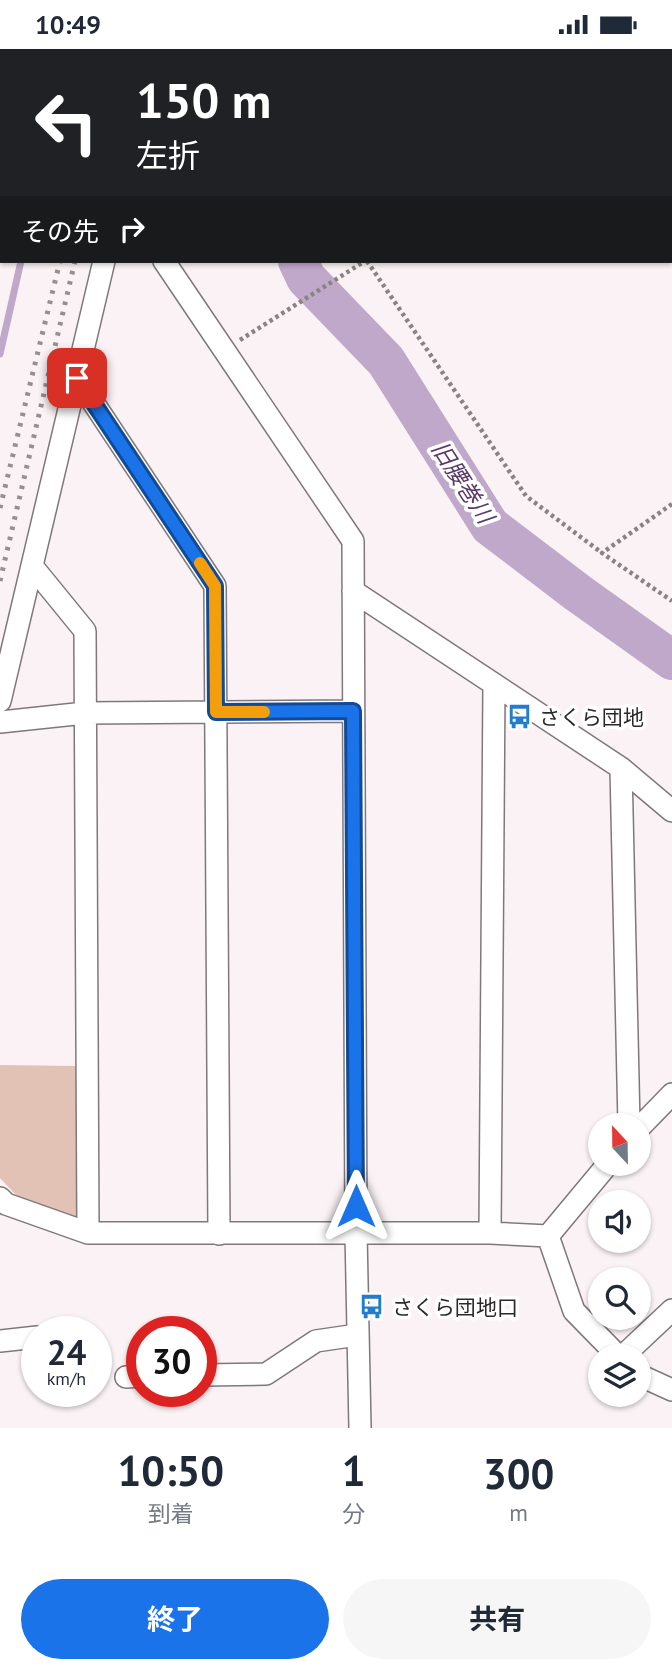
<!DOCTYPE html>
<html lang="ja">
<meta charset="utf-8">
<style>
:root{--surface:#fff;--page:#f6f6f7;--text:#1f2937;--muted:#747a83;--accent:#1a73e8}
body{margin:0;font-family:"PT Sans","Noto Sans JP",sans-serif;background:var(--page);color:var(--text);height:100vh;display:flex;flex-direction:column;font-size:26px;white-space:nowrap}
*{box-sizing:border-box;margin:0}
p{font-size:23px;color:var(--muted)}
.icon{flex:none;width:38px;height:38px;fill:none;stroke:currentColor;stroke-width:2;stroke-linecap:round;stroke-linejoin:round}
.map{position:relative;height:1379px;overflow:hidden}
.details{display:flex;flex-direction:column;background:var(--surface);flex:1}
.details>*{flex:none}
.banner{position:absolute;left:0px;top:0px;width:672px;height:214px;box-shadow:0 2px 5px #0004;background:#202124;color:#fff;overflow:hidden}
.needle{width:46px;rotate:338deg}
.tools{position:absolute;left:588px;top:1064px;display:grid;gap:14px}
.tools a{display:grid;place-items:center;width:63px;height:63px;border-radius:50%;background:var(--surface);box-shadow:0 2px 5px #0004;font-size:35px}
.speed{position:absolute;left:21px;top:1267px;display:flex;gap:14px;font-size:35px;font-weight:700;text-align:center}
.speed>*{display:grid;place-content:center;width:91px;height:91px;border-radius:50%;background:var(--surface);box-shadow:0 2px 5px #0004;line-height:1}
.speed small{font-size:18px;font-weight:400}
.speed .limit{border:10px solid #d22;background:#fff;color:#111}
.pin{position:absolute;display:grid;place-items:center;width:60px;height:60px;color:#fff;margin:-30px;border-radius:14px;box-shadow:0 4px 10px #0006}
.me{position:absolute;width:77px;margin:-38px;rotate:0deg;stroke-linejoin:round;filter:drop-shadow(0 0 5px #0008)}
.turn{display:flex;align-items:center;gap:24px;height:147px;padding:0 21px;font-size:32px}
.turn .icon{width:91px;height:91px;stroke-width:2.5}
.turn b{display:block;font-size:49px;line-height:60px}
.then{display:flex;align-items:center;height:66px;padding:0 21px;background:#0003;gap:14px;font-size:26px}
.eta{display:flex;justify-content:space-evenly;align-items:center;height:119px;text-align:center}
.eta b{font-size:42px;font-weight:700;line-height:49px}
.primary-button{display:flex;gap:14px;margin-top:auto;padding:14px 21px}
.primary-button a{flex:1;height:80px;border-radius:42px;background:var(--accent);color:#fff;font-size:28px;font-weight:700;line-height:80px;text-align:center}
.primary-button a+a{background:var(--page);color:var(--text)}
.status{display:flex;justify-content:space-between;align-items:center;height:49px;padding:0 35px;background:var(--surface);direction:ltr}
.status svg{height:19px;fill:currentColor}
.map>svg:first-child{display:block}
.green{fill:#e2c2b4}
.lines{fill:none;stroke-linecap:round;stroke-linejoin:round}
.stream{stroke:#bfa8c9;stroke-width:7}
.river{stroke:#bfa8c9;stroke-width:40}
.street-casing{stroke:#7f787a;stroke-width:24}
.highway-casing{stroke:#b58683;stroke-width:40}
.path{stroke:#898484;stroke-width:4.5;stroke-dasharray:3.5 3.5;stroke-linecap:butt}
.street{stroke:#fff;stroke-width:21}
.highway{stroke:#ffb8b4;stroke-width:37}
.rail{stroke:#958f90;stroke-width:5;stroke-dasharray:3.5 7;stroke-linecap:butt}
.route-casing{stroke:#114b97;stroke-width:18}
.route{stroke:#1a73e8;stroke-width:12}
.slow{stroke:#f59e0b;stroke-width:12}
.labels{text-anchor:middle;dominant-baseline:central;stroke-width:7;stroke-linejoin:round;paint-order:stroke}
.poi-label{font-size:21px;fill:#2b2828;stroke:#fff;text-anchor:start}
.water-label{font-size:23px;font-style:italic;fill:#5b3a68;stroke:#fff}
</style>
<div class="status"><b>10:49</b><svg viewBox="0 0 49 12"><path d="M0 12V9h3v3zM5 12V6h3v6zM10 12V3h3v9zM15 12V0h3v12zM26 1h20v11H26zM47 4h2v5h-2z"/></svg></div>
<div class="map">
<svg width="672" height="1379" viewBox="0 0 672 1379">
<rect width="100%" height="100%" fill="#faf2f4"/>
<path class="green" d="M0,1016L76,1017V1170L16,1146L0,1129Z"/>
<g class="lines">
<path class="stream" d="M69,2V0
M0,305L21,212"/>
<path class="river" d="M198,0L199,2
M298,212L306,229L386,312L490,477L578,544L672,611"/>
<defs>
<path id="street" d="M558,0L561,2
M670,82L672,83
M164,212L353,492L356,1184L360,1379
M77,329L215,537L219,1185
M32,517L85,582L88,1184
M353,542L621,719L672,762
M0,652L104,212
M0,673L85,664L353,662
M621,719L629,1076
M639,1079L672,1045
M0,1149L6,1155L88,1184H490L548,1187
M490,1184L494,635
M548,1187L574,1262L618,1307
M548,1187L608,1115
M0,1292L37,1288
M623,1307L672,1261
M201,1326L266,1325L316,1292L357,1286
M639,1326L672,1341
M126,1328L142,1327"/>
<path id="highway" d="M650,0L653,2"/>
</defs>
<use href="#street" class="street-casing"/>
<use href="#highway" class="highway-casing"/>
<path class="path" d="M242,0L243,2
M367,212L526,447L602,504
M240,291L365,212
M672,455L602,504L672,552"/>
<use href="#street" class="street"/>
<use href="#highway" class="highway"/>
<path class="rail" d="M109,2L110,0
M124,2V0
M0,459L60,212
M0,532L75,212"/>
</g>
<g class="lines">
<defs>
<path id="route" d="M77,329L215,537L216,663L353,662L356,1157"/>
</defs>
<use href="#route" class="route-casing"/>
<use href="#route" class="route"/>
<path class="slow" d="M200,514L215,537L216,663H264"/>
</g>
<defs>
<symbol id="bus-bare" viewBox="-9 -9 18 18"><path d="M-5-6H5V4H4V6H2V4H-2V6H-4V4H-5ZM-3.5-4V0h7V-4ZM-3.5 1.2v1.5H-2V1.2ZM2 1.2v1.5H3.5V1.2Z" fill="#227ecb" stroke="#fff" stroke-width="2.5" paint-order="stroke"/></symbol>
</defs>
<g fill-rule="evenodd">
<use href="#bus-bare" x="502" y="650" width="35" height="35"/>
<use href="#bus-bare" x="354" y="1240" width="35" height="35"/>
</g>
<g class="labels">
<g class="poi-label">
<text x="539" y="668">さくら団地</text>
<text x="392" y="1258">さくら団地口</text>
</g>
<g class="water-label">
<text transform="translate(463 433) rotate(57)">旧腰巻川</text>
</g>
</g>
</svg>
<div class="tools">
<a><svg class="needle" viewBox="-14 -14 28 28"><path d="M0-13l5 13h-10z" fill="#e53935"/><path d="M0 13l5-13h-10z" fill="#747a83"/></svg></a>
<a><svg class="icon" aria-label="sound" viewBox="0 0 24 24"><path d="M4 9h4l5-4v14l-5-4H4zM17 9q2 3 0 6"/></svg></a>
<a><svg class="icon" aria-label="search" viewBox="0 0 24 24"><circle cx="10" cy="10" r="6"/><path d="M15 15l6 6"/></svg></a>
<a><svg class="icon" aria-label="layers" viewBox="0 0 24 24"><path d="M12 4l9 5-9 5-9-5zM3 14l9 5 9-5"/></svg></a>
</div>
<div class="speed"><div>24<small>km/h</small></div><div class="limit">30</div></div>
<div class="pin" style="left:77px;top:329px;background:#d93025"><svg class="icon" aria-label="arrive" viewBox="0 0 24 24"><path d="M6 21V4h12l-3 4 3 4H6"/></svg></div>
<svg class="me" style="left:356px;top:1157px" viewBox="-20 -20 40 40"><path d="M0-17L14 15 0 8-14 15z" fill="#1a73e8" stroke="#fff" stroke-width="4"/></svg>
<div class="banner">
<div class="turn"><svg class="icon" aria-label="left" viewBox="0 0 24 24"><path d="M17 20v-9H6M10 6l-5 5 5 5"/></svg><div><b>150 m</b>左折</div></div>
<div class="then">その先<svg class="icon" aria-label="right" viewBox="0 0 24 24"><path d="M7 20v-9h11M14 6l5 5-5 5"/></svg></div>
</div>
</div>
<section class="details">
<div class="eta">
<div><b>10:50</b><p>到着</p></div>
<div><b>1</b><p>分</p></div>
<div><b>300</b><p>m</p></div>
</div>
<div class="primary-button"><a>終了</a><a>共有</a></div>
</section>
